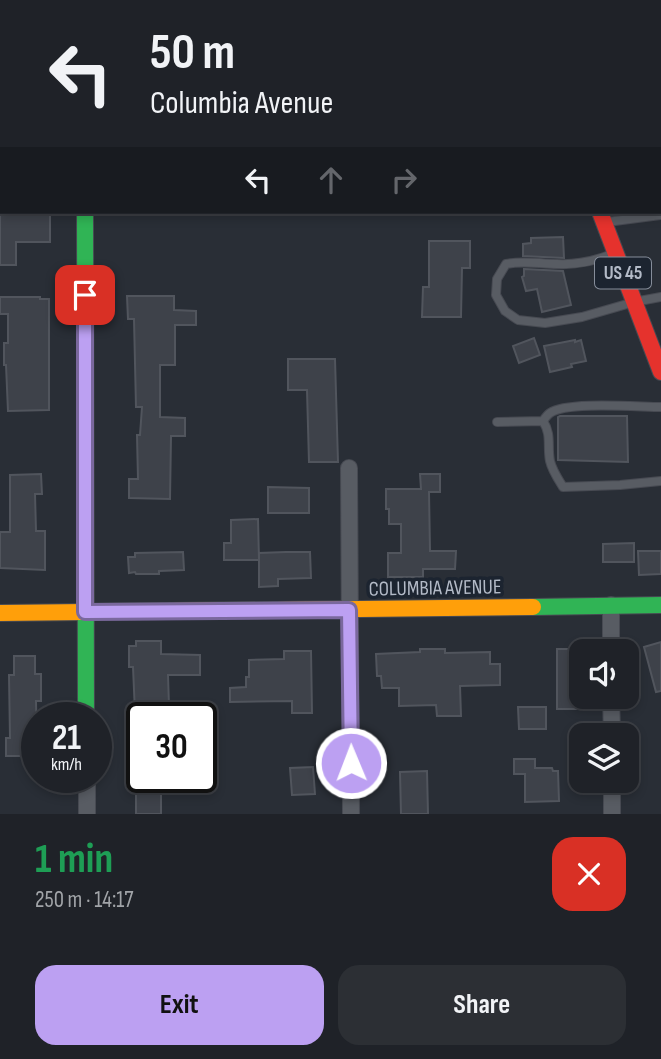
<!DOCTYPE html>
<meta charset="utf-8">
<style>
:root{--surface:#1f2228;--page:#2c2f34;--text:#f1f3f6;--muted:#a1a4a8;--line:#3c3f45;--accent:#bca0f2}
body{margin:0;font-family:"Sofia Sans Condensed",sans-serif;background:var(--page);color:var(--text);height:100vh;display:flex;flex-direction:column;font-size:26px;white-space:nowrap}
*{box-sizing:border-box;margin:0}
p{font-size:23px;color:var(--muted)}
.icon{flex:none;width:38px;height:38px;fill:none;stroke:currentColor;stroke-width:2;stroke-linecap:round;stroke-linejoin:round}
.map{position:relative;height:814px;overflow:hidden}
.panel{display:flex;flex-direction:column;background:var(--surface);flex:1}
.panel>*{flex:none}
.top-card{position:absolute;left:0px;top:0px;width:662px;height:214px;box-shadow:0 4px 10px #0003,0 0 0 2px var(--line);background:#1f2228;color:var(--text);overflow:hidden}
.buttons{position:absolute;left:569px;top:639px;display:grid;gap:14px}
.buttons a{display:grid;place-items:center;width:70px;height:70px;border-radius:14px;background:var(--surface);box-shadow:0 4px 10px #0003,0 0 0 2px var(--line);font-size:35px}
.speed{position:absolute;left:21px;top:702px;display:flex;gap:14px;font-size:35px;font-weight:700;text-align:center}
.speed>*{display:grid;place-content:center;width:91px;height:91px;border-radius:50%;background:var(--surface);box-shadow:0 4px 10px #0003,0 0 0 2px var(--line);line-height:1}
.speed small{font-size:18px;font-weight:400}
.speed .limit{border:4px solid #111;border-radius:10px;background:#fff;color:#111}
.pin{position:absolute;display:grid;place-items:center;width:60px;height:60px;color:#fff;margin:-30px;border-radius:14px;box-shadow:0 4px 10px #0006}
.me{position:absolute;width:77px;margin:-38px;rotate:359deg;stroke-linejoin:round;filter:drop-shadow(0 0 5px #0008)}
.turn{display:flex;align-items:center;gap:24px;height:147px;padding:0 35px;font-size:32px}
.turn .icon{width:91px;height:91px;stroke-width:2.5}
.turn b{display:block;font-size:49px;line-height:60px}
.lanes{display:flex;align-items:center;height:66px;padding:0 35px;background:#0003;justify-content:center;gap:35px;direction:ltr}
.lanes .off{opacity:.35}
.round{display:grid;place-items:center;flex:none;width:74px;height:74px;border-radius:21px;background:var(--page)}
.headline{display:flex;align-items:center;justify-content:space-between;height:119px;padding:0 35px}
h1{font-size:42px;font-weight:700;line-height:52px;color:#1e9e55}
.action{display:flex;gap:14px;margin-top:auto;padding:14px 35px}
.action a{flex:1;height:80px;border-radius:21px;background:var(--accent);color:#111;font-size:28px;font-weight:700;line-height:80px;text-align:center}
.action a+a{background:var(--page);color:var(--text)}
.map>svg:first-child{display:block}
.building{fill:#3e424a;stroke:#51555d;stroke-width:2}
.lines{fill:none;stroke-linecap:round;stroke-linejoin:round}
.lane-casing{stroke:#474a52;stroke-width:10}
.street-casing{stroke:#474a52;stroke-width:18}
.fast-casing{stroke:#474a52;stroke-width:18}
.slow-casing{stroke:#474a52;stroke-width:18}
.jam-casing{stroke:#474a52;stroke-width:18}
.lane{stroke:#585c63;stroke-width:8}
.street{stroke:#585c63;stroke-width:16}
.fast{stroke:#30b455;stroke-width:16}
.slow{stroke:#ff9f0a;stroke-width:16}
.jam{stroke:#e5322d;stroke-width:16}
.route-casing{stroke:#7a689d;stroke-width:18}
.route{stroke:#bca0f2;stroke-width:12}
.labels{text-anchor:middle;dominant-baseline:central;stroke-width:7;stroke-linejoin:round;paint-order:stroke}
.shield{fill:#1c2430;stroke:#868d9a;stroke-width:2}
.shield-label{font-size:19px;font-weight:bold;fill:#b3bac7}
.street-label{font-size:21px;fill:#b3bac7;stroke:#1c2430}
</style>
<div class="map">
<svg width="661" height="814" viewBox="0 0 661 814">
<rect width="100%" height="100%" fill="#292e36"/>
<path class="building" d="M0,212H50V242H16V265H0Z
M563,237L564,258L523,256V244L531,243V238Z
M429,241H470V268H462L461,317H422L423,287H429Z
M524,269L563,271L571,305L542,312L537,289L526,291L522,277L524,276Z
M127,296H174V310L196,311V325H175V365H160V417L185,418V436H171L170,499L129,498V479H138L137,435H140L142,407H136L134,319H128Z
M0,297H40V299H49V410L8,411L6,365H4V343H8V314H0Z
M534,338L540,355L519,363L513,346Z
M575,340V342L581,340L586,361L571,364L572,367L550,372L544,346Z
M288,359H335L338,462H309L307,390H288Z
M560,416H627L628,462L558,460V417Z
M41,474L42,494H35L36,531H45V570L0,568V532H10V475Z
M420,474H440V492H429L430,551H456L455,569H423V577H388V553H401V524H389V509H386V489H421Z
M268,487L309,488V513H268Z
M258,519L259,560H224V543H231V520Z
M634,543V562H603V544Z
M638,551H661V574L639,575Z
M183,552L184,570L159,571V574H136L135,572L129,573L128,557H135V553Z
M286,552H310L311,578L278,579V586L259,587V553Z
M136,641H161V654L200,655V675H168L169,706H161V712L135,713L133,667H129V646H136Z
M661,642V691L656,692L644,647Z
M420,649H445V653L490,652V664H500V685L460,686L461,716H437L436,705L399,706V688H382L381,676H377L376,654L420,652Z
M557,649H576V709H557Z
M284,651H311L312,713H292V701L230,702V688L246,687V677H249V660L284,659Z
M14,656H35V674H41V701H36L37,756H6V738H10L9,675H14Z
M518,707H546V729H519Z
M514,759H535V768H552L553,771H558L559,801L525,802V774H514Z
M313,767L315,794L292,795L290,768Z
M427,771L428,814H401L400,772Z
M136,791H161V814H136Z"/>
<g class="lines">
<defs>
<path id="lane" d="M660,121H661
M607,222L661,215
M612,254C595,261 577,265 557,264C539,264 524,260 506,264L497,279L496,295L505,311L518,320L545,323L582,317L634,302L661,297
M543,421C545,418 547,415 550,413C566,401 639,407 661,407
M497,422L543,421C552,435 547,446 550,461C552,470 558,479 563,487L620,485L661,481"/>
<path id="street" d="M349,468L351,814
M611,605V651
M611,696L612,735
M87,777V814
M612,780V814"/>
<path id="fast" d="M495,0V2
M0,137H2
M85,212L86,718
M533,607L661,605"/>
<path id="slow" d="M0,613L533,607"/>
<path id="jam" d="M517,0L518,2
M600,212L661,372"/>
</defs>
<use href="#lane" class="lane-casing"/>
<use href="#street" class="street-casing"/>
<use href="#fast" class="fast-casing"/>
<use href="#slow" class="slow-casing"/>
<use href="#jam" class="jam-casing"/>
<use href="#lane" class="lane"/>
<use href="#street" class="street"/>
<use href="#fast" class="fast"/>
<use href="#slow" class="slow"/>
<use href="#jam" class="jam"/>
</g>
<g class="lines">
<defs>
<path id="route" d="M85,295V612L349,610L351,763"/>
</defs>
<use href="#route" class="route-casing"/>
<use href="#route" class="route"/>
</g>
<g class="labels">
<rect class="shield" x="595" y="257.5" width="56" height="31" rx="5"/>
<g class="shield-label">
<text x="623" y="273">US 45</text>
</g>
<g class="street-label">
<text transform="translate(435 588) rotate(-1)">COLUMBIA AVENUE</text>
</g>
</g>
</svg>
<div class="buttons">
<a><svg class="icon" aria-label="sound" viewBox="0 0 24 24"><path d="M4 9h4l5-4v14l-5-4H4zM17 9q2 3 0 6"/></svg></a>
<a><svg class="icon" aria-label="layers" viewBox="0 0 24 24"><path d="M12 4l9 5-9 5-9-5zM3 14l9 5 9-5"/></svg></a>
</div>
<div class="speed"><div>21<small>km/h</small></div><div class="limit">30</div></div>
<div class="pin" style="left:85px;top:295px;background:#d93025"><svg class="icon" aria-label="arrive" viewBox="0 0 24 24"><path d="M6 21V4h12l-3 4 3 4H6"/></svg></div>
<svg class="me" style="left:351px;top:763px" viewBox="-20 -20 40 40"><circle r="17" fill="#bca0f2" stroke="#fff" stroke-width="3"/><path d="M0-11L8 9 0 5-8 9z" fill="#fff"/></svg>
<div class="top-card">
<div class="turn"><svg class="icon" aria-label="left" viewBox="0 0 24 24"><path d="M17 20v-9H6M10 6l-5 5 5 5"/></svg><div><b>50 m</b>Columbia Avenue</div></div>
<div class="lanes"><svg class="icon" aria-label="left" viewBox="0 0 24 24"><path d="M17 20v-9H6M10 6l-5 5 5 5"/></svg><svg class="icon off" aria-label="ahead" viewBox="0 0 24 24"><path d="M12 20V5M6 11l6-6 6 6"/></svg><svg class="icon off" aria-label="right" viewBox="0 0 24 24"><path d="M7 20v-9h11M14 6l5 5-5 5"/></svg></div>
</div>
</div>
<section class="panel">
<div class="headline"><div><h1>1 min</h1><p>250 m · 14:17</p></div><a class="round" style="background:#d93025;color:#fff"><svg class="icon" aria-label="close" viewBox="0 0 24 24"><path d="M6 6l12 12M18 6L6 18"/></svg></a></div>
<div class="action"><a>Exit</a><a>Share</a></div>
</section>
